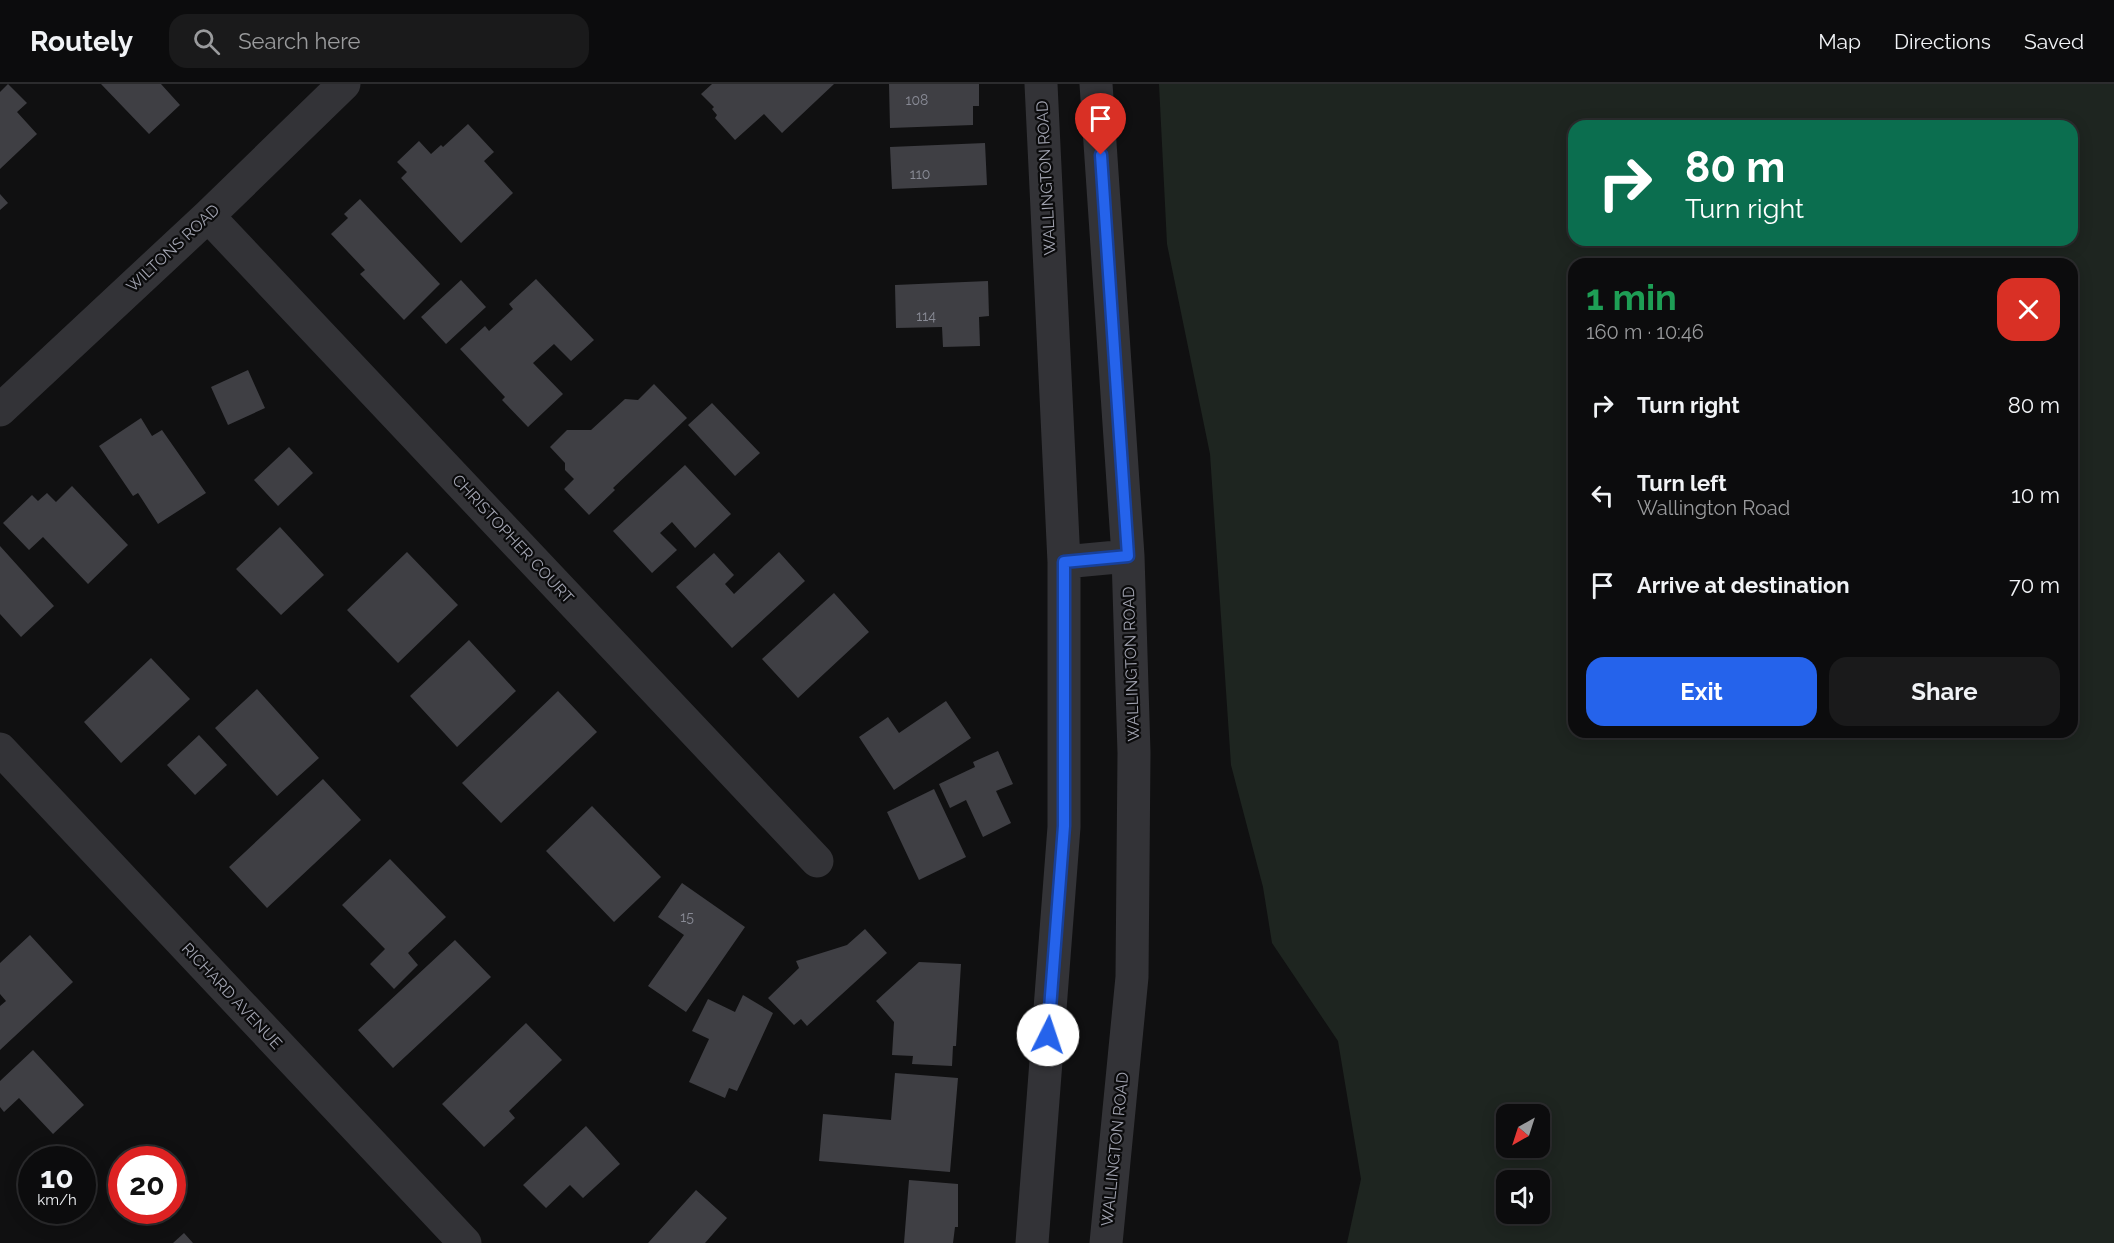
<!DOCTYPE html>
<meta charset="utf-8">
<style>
:root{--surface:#0c0c0d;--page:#1a1a1b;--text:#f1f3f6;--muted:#9a9b9d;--line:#2c2c2e;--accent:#2563eb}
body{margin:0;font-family:Raleway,sans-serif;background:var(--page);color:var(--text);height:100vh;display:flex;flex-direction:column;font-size:22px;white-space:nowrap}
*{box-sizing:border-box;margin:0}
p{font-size:20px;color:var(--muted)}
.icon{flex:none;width:33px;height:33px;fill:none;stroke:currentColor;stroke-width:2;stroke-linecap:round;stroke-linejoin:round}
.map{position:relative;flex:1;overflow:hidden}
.sheet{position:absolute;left:1568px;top:174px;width:510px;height:480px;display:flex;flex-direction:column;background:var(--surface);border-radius:18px;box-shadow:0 3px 15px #0003,0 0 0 2px var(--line)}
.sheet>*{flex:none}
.top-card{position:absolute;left:1568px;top:36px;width:510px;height:126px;border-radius:18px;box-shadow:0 3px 15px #0003,0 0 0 2px var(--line);background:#0b6e4f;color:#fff;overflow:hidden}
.needle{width:39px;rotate:219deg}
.tools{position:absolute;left:1496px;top:1020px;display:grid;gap:12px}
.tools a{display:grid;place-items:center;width:54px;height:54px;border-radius:12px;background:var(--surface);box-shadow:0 3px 15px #0003,0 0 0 2px var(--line);font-size:30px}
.speed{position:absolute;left:18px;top:1062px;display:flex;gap:12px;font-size:30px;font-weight:700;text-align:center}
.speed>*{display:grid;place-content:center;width:78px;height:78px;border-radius:50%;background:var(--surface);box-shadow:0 3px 15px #0003,0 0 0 2px var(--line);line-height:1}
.speed small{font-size:15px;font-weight:400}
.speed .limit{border:9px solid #d22;background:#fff;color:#111}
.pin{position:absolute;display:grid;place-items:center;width:51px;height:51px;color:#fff;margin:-62px -26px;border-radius:50% 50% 50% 0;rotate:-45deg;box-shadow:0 0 6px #0007}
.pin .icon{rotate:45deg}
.me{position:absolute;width:66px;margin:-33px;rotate:4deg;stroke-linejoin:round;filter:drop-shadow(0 0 4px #0008)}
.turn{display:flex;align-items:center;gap:21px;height:126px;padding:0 18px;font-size:27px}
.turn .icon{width:78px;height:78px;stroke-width:2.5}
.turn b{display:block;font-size:42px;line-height:51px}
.round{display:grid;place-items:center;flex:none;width:63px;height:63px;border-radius:18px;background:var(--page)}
.summary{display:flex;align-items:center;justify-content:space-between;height:102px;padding:0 18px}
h1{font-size:36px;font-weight:700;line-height:45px;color:#1e9e55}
.cta{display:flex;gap:12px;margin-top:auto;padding:12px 18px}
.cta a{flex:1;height:69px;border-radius:18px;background:var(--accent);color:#fff;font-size:24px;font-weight:700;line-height:69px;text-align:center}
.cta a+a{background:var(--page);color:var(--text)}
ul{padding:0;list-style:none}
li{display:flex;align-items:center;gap:18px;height:90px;padding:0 18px}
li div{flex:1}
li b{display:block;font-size:22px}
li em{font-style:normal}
header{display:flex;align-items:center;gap:36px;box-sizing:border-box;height:84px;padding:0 30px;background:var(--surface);border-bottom:2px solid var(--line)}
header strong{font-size:28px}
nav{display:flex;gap:33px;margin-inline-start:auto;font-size:21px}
.search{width:420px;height:54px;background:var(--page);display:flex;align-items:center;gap:15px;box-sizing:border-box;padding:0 21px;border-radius:18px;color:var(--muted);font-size:22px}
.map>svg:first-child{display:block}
.green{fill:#1e2520;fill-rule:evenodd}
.building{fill:#3f3f44}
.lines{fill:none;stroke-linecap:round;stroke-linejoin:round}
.minor{stroke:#333337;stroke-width:33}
.route-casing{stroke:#184099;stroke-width:15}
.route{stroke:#2563eb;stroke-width:10}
.labels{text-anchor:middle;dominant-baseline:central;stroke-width:4.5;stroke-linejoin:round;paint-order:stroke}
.number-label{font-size:14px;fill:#898b96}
.street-label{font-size:16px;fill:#a2a4b1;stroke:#0b0b0c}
</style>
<header>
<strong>Routely</strong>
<div class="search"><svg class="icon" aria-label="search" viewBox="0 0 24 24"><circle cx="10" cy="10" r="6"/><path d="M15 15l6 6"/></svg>Search here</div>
<nav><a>Map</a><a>Directions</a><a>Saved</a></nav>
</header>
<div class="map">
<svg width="2114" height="1159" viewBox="0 0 2114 1159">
<rect width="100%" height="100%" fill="#101011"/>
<path class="green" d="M1159,0H2114V1159H1347L1361,1095L1338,957L1272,859L1263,803L1231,681L1210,370L1167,160ZM1574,42H2072V156H1574ZM1574,180H2072V648H1574ZM1506,1030H1539V1064H1506ZM1506,1096H1539V1130H1506Z"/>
<path class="building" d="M8,0L27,19L17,28L37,50L0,85V8Z
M101,0H161L180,21L149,50Z
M712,0H834L782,49L764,30L735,56L715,34L717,31L712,25L714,23L701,10Z
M889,0H979V22H973V41L890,44Z
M468,40L494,68L484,77L513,109L461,159L401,94L407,88L397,78L419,57L431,70L441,61L443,63Z
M985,59L987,101L892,105L890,63Z
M0,110L8,119L0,126Z
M360,115L440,200L404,236L360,190L365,186L331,150L348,134L344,130Z
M536,195L594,256L571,277L554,260L533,279L563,310L528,343L502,316L505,313L460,265L485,242L489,247L513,225L509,220Z
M461,196L486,223L446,260L421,233Z
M988,197L989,232L979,233L980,262L943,263L942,243L896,244L895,201Z
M248,286L265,324L228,341L211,303Z
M654,300L687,334L613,404L615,406L589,431L564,405L574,395L565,386V379L550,363L567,346H591L625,315L638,316Z
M712,319L760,369L735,392L688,341Z
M141,334L152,352L162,346L206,409L158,440L138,409L133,412L99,362Z
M289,363L313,389L278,422L254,396Z
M685,381L731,430L695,464L672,438L660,449L677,466L652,489L613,447Z
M72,402L128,461L88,500L43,453L29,466L3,439L32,411L38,417L47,409L56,418Z
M280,443L324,491L281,531L236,485Z
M0,462L54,522L21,553L0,530Z
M407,468L458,521L398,579L347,526Z
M779,468L805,497L732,564L676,503L714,469L734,491L725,500L734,510Z
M834,509L869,548L798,614L762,575Z
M469,556L516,607L457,663L410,612Z
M151,574L190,615L121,679L84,638Z
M257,605L319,674L277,712L215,644Z
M558,607L597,648L501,739L462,699Z
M946,617L971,654L894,706L859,653L888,633L899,649Z
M199,651L227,681L195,711L167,681Z
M998,667L1013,700L996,707L1011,739L983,753L966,716L950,724L939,700L975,683L973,678Z
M323,695L361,736L267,824L229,783Z
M934,705L966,773L919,796L887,728Z
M592,722L661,793L614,838L546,767Z
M390,775L446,833L408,869L418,881L394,905L370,880L385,865L342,821Z
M682,799L745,843L686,928L648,902L684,851L658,833Z
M865,845L887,869L807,942L801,935L794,941L768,914L799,884L796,877L847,861Z
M30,851L73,898L0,966V922L6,917L0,910V879Z
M455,856L491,893L393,984L358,946Z
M919,878L961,880L956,962H953L952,982L912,980L913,972L892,971L894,938L876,917Z
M743,911L773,929L737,1007L729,1004L725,1014L689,998L709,955L692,947L708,915L735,928Z
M526,939L562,976L509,1027L515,1034L484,1063L442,1020Z
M33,966L84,1021L53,1050L19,1014L4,1028L0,1023V997Z
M895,989L958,994L950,1088L819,1077L823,1030L891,1036Z
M586,1042L620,1080L583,1114L570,1101L546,1124L523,1101Z
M909,1096L958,1100V1143H955L953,1159H904Z
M696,1106L727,1134L705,1159H648Z
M184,1149L193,1159H173Z"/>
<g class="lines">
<path class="minor" d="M1096,0L1128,472L1134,669L1132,893L1106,1159
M208,132L817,777
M0,326L208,132L344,0
M1064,478L1128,472
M0,665L465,1159
M1032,1159L1064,743V478L1041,0"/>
</g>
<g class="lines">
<defs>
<path id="route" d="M1048,951L1064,742V478L1128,472L1101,71"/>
</defs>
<use href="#route" class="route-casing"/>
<use href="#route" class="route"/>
</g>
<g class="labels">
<g class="number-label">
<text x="917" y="16">108</text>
<text x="920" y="90">110</text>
<text x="926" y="232">114</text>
<text x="687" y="833">15</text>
</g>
<g class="street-label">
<text transform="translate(1046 94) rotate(-93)">WALLINGTON ROAD</text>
<text transform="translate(173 164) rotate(-43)">WILTONS ROAD</text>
<text transform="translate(513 455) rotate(47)">CHRISTOPHER COURT</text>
<text transform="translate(1131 580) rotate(-92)">WALLINGTON ROAD</text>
<text transform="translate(232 912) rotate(47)">RICHARD AVENUE</text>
<text transform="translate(1115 1065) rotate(-84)">WALLINGTON ROAD</text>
</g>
</g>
</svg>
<div class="tools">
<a><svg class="needle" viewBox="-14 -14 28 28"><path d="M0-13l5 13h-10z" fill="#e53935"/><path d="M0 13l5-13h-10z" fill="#9a9b9d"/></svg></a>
<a><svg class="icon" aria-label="sound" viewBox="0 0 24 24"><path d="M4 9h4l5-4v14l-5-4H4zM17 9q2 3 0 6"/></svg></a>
</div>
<div class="speed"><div>10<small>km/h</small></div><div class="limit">20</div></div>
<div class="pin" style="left:1101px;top:71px;background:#d93025"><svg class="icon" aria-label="arrive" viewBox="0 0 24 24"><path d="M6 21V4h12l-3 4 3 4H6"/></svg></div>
<svg class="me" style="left:1048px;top:951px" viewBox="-20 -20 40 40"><circle r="19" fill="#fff"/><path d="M0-13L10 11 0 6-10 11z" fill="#2563eb"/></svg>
<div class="top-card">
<div class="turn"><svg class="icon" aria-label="right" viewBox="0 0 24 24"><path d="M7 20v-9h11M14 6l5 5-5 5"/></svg><div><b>80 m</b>Turn right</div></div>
</div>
<section class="sheet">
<div class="summary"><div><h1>1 min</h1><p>160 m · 10:46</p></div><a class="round" style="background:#d93025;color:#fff"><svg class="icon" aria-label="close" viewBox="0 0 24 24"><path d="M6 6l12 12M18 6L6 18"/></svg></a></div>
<ul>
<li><svg class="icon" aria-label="right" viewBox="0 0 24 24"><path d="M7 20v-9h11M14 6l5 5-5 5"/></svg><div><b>Turn right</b></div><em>80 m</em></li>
<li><svg class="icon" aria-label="left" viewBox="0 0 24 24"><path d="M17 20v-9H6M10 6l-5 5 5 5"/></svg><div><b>Turn left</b><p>Wallington Road</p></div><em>10 m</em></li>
<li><svg class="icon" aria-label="arrive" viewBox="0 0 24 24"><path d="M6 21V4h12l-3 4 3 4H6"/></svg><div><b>Arrive at destination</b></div><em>70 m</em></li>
</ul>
<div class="cta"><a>Exit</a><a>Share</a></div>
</section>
</div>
